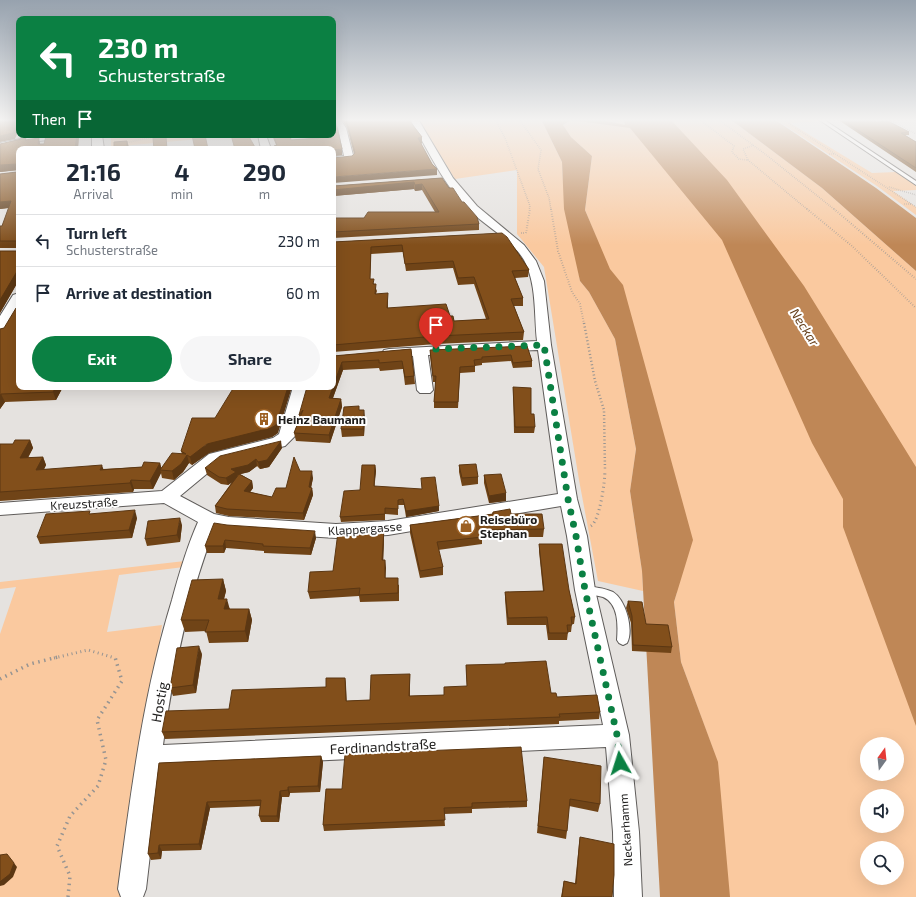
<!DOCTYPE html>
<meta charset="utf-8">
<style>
:root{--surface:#fff;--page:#f6f6f7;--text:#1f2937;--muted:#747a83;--line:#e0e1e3;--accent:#0b8043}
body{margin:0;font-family:"Exo 2",sans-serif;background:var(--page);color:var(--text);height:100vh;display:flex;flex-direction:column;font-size:15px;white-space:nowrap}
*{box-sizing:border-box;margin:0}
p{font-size:13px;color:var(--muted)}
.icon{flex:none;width:22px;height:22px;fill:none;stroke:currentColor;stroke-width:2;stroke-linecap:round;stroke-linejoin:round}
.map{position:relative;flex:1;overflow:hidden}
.details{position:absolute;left:16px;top:146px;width:320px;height:244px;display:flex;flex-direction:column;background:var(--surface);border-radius:8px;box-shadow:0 4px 16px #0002}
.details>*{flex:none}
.guide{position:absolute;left:16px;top:16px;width:320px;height:122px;border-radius:8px;box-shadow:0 4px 16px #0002;background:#0b8043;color:#fff;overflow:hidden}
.needle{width:26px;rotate:15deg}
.tools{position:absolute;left:860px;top:737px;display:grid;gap:8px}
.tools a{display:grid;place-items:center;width:44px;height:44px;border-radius:50%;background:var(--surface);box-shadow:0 4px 16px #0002;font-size:20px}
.pin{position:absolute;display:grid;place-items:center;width:34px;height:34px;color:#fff;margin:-41px -17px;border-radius:50% 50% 50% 0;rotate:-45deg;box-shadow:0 0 4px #0007}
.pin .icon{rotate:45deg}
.me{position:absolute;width:44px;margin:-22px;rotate:354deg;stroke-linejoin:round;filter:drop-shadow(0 0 3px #0008)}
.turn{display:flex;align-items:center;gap:14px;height:84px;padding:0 16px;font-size:18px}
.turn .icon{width:52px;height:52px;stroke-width:2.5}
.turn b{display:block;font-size:28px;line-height:34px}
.then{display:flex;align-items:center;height:38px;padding:0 16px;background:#0003;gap:8px;font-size:15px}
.eta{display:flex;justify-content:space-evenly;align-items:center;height:68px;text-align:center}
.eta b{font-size:24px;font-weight:700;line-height:28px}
.cta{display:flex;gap:8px;margin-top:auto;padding:8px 16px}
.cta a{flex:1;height:46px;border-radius:24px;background:var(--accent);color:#fff;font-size:16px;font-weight:700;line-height:46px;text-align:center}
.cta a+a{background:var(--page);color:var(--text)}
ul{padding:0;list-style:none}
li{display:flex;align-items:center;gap:12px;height:52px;padding:0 16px;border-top:1px solid var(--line)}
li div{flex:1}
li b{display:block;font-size:15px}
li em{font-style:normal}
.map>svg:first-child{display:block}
.green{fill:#fac99f;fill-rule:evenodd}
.water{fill:#bf8756}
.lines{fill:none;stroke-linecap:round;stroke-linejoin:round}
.service-casing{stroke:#5f5c5a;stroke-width:2}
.minor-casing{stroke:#5f5c5a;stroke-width:2}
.tertiary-casing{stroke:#5f5c5a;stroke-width:2}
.path-far4{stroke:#969492;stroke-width:1.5;stroke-dasharray:0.5 1.5;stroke-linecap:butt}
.path-far3{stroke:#969492;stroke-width:2;stroke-dasharray:0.5 2;stroke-linecap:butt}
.path-far2{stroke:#969492;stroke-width:2.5;stroke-dasharray:1 2.5;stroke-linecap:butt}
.path-far1{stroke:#969492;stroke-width:3;stroke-dasharray:1 3.5;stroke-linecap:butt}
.path{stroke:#969492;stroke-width:3.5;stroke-dasharray:1.5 4.5;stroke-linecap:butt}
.service{fill:#fff;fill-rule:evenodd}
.minor{fill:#fff;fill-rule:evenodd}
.tertiary{fill:#fff;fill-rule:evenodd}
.wall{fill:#704417;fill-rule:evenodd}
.shaded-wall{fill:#5b3713}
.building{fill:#824f1b;stroke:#5b3713;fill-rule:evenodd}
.route{stroke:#0b8043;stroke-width:7;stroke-dasharray:0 12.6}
.labels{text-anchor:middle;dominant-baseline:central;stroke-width:4;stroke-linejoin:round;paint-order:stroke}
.poi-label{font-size:12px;font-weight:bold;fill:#1e1d1c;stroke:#fff;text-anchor:start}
.street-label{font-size:12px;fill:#1e1d1c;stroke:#fff}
.water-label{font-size:13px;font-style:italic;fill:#653e19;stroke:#fff}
.near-street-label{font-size:14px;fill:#1e1d1c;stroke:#fff}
</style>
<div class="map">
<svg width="916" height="897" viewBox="0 0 916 897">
<rect width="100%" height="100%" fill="#e5e2df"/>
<path class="green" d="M418,119H541L562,162L563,182L580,281L589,292L615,339L636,449L630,491L642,571L643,591L598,581L579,480L544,267L517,234V170L455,179Z
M576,119H730L822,188L916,271V897H728L714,752L681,662L674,602L677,592L669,456L653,397L598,245L596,237L585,210L592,156L571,137L563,126L571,120L576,121ZM867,744H897V774H867ZM867,796H897V826H867ZM867,848H897V878H867Z
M775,119H816L819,121L790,123L872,173L896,172L916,185V190L893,191L916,207V215L877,186Z
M111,135H221V137L111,147Z
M185,561L184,567L119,575L107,632L162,625L123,897H0V634L16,587L0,589V582Z"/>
<path class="water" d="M541,119H597L625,125L624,119H670L727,180L804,286L916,467V726L843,527V499L812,443L722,240L630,128L571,120L563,125L571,137L592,156L585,210L610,269L623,285L693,540L674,602L681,662L718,762L730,897H660L642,571L630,491L636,449L615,339L589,292L580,281L564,209L562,162Z
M730,119H774L876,188L916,218V271L822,188Z"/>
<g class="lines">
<defs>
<path id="service" d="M818,119H823L916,181V185Z
M585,586C594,587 604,588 613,592C626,600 634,630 627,643L623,645L619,643L617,640C618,626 619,604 603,597C596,595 588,595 581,593L580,590L581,587Z"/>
<path id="minor" d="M333,119H340L346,128L354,159L352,161L333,163V157L344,156L338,128Z
M410,119H418L453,178L477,206L524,245L536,261L544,281L551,345L577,499L587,536L595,590L629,735L639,832L642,897H614L613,832L606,747L160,768L146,889L143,897H121L118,889C131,792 143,694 172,600C179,574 187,547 198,522L164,503L0,515V503L162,491L209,454L273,438L279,434L293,387H309L295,436L285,446L221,462L180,496L214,514L229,517L336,524L388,521L558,494L538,350L428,355L433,390L430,393H420L417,390L413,356H384L382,353L384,350L389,349L537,341C534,315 537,284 524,260C512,240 487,227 470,211C444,186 428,150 410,119ZM561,506L567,536L575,590L603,725L163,745C173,672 188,596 215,528L229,531L336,538L388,535Z
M41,135H72L68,138L28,142L0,149V143Z
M258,135H266L271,149H261Z"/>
<path id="tertiary" d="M92,135H102L104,149H92Z
M19,293V312L6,335L0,336V316L13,295Z"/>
</defs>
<use href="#service" class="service-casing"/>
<use href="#minor" class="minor-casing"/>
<use href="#tertiary" class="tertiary-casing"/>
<path class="path-far4" d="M495,119L505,138L530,206L529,210
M519,119L541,150L538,169L549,198L551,210
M699,119L734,146L732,152L739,159L748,160L743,149L754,145
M718,119L769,157L835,210
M782,119L916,207
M888,119L916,134
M125,143L163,135
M829,154H835
M748,160L808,210
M889,187L916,195
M904,204H911"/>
<path class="path-far3" d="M551,209L558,251L572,292L580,304L584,324
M807,209L852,246L916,308
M834,209L916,279
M521,233H526L530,209"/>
<path class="path-far2" d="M584,323L595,381L604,410L605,471"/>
<path class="path-far1" d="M591,526C600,520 605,481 605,470
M54,658L88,650L115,658"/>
<path class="path" d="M0,679L30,664L58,657
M68,897L70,876L57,846L70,816L98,786L106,760L97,720L122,681L115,657"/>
<use href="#service" class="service"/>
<use href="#minor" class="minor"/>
<use href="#tertiary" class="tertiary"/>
</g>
<path class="wall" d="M342,119H408L422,137V143L421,144L432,164L437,169V175L352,156L354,154L347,128Z
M837,119H872L876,122L909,132V135H905L916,142V172Z
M57,135H79L78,149H19V280L0,313V251H17V248H0V226H2L9,208L0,209V174L17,172V170L0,172V144L26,138V140L40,143V144H44Z
M272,135H290L291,140L319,138L318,135H333L342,155L333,156V149H274V146L276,145Z
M442,178L449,188L462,202L479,224V230L333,238V218H364L435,212L422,190L415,191L414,189L333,196V186Z
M502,233L529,270L528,277L515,278L523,298V306H514L524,332L523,340L436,344L333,352V242ZM403,252L406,271L453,268L458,285L474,284L486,319L454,321L450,316L388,308V301L376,294L377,291L374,284L370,279L371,254Z
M4,328L63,387L56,400L5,402L0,409V329Z
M527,346L532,361V367L513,368L511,361L482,363V365L475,366V372L460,373L458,408H434V402L436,382H433L430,355V350Z
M411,349L415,384L405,385L403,369L380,371L379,368L343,370L333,398L341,399L342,407L330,443L296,441L294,433L299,419V415L333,356Z
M513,387L531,414L535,427L534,433H514Z
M360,410L365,417L364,436L342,437L341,429Z
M278,433L272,437L209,453L192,465L189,463L183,472L174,480L162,478L161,473L153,489H134L133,492L0,501V444H13L30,440L33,448L28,458L43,457L46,465L44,469H103L142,467L160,463L161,468L182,454L181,451Z
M282,448L269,467L260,469L257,466L249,472L240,474L252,481L253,488L250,492L272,497L286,488L300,471L313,478L311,488H312L313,495L304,520L229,516L216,513L215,506L232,482L228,485L221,484L207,475L205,468Z
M375,465L376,471L374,486L439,506V511L406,517L404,505H398V515L385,514V520L341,522L340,517L360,490Z
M459,465L478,477V484L462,486L459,472Z
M484,475L506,493V501L489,503L484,483Z
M493,512L511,514L544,529L543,537H482V544L438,550L443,567V575L420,578L410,533V525L492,514Z
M137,518L132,538L40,544L37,537Z
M182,525L180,542L147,546L145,539Z
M227,525L316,538L311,555L264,553V551L226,548L224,553H207L205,546Z
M384,529V537L383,560H385V578L399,585V601L360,602L359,596L310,599L308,592L333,571Z
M539,544L569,590L575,617L574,624H572L571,632H568L567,640H548L546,625H507L505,599V592L543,591L539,551Z
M223,579L226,591L224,599L230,609H249L252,620L248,642L209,643L206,631L185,632L181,620Z
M628,601L646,624L672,647L671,653L632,651L631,623L626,608Z
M202,654L196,693L173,696L170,688Z
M466,665L551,693L557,697L600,712L599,719L559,721V724L165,739L162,732L229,709L326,687L345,678L346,685V701L370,700L410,674V696L444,695L467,686Z
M321,756L323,762L320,792L290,793L289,797H282L279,822H261L259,816L260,806L210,808L201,850L162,851L161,859L151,860L148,854L159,763Z
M544,757L600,804L598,812L569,806L567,831L566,839L537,833Z
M326,789L527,801V807L472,809V813L444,814L445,826L324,831L323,825Z
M580,837L612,897H561L564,881L575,883L579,844Z"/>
<path class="shaded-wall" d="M19,119V129L15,139L0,142V136Z
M77,135H79L78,147V149H75Z
M422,137V143L419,144L418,138Z
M39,138L40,143V149L38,144Z
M127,141L129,147V149H127Z
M342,149V155L333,156V150Z
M18,164L19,170L0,172V165Z
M437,169V175L333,183V177Z
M414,182V189L333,196V190Z
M422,184V190L415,191V185Z
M11,201L14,207L0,209V202Z
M19,268V280L0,313V300Z
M388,293V301L387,315V308Z
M342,362L343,370L330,406L329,398Z
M56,387H63L56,400L53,392Z
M288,387H292L278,433L272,437L209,453L192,465L190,457L207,444Z
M1,394L5,402L0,409V396Z
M341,399L342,407L330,443L329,435Z
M364,410L365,417L364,436L363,429Z
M30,440L33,448L23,466L20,458Z
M281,441L282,448L269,467L260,469L258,462Z
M187,455L189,463L183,472L174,480L172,471Z
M43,457L46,465L40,478L36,470Z
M256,459L257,466L249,472L237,475L238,479L228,485L226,478L231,469Z
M160,463L162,470H160L161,473L153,489L150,481Z
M102,465L105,474L100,470Z
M375,465L376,471L374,492V486Z
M312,471L313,478L310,492L312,488L313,495L304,520L303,513Z
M131,480L134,489L133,492L130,483Z
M252,481L253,488L246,498L244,491Z
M506,493V501L489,503V496Z
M439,506V511L406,517V511Z
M135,510L137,518L132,538L129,530Z
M180,518L182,525L180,542L177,535Z
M384,529V537L383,568L382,560Z
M315,531L316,538L311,555L310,548Z
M225,540L226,548L224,553L223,546Z
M385,560L386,568L385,586Z
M223,579L226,591L221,610L218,599Z
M227,599L230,610L224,609Z
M249,609L252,620L248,642L245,631Z
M199,646L202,654L196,693L193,685Z
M345,678L346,685L347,708L346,701Z
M321,756L323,762L320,792L318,786Z
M288,787L290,793L289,797L288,790Z
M280,791L282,797L279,822L277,816Z
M207,802L210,808L201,850L199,844Z
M159,845L162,851L161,859L158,853Z
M14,863L17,867L13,877L4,885L0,886V882Z"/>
<path class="building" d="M0,119H19L13,133L0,136Z
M333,119H334L336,123L342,149L333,150V149H275L274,146L277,145L273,135H290L291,140L319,138V135H333Z
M345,119H408L422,137L418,138L432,164L437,169L333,177V158L352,156L355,153L347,122Z
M841,119H872L876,122L888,121L909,132L901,133L916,142V168Z
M57,135H77L76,141L75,149H19V268L0,300V251H17L18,241H0V226H2L11,201L0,202V174L17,172L18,164L0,165V144L26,138L25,140L39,138L38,144H44L46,136Z
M192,135H205L208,149H195Z
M231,135H248L256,149H235Z
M166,137L167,149H154L153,138Z
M127,141V149H114V142Z
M442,178L449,188H453L462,202H464L477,217L479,224L333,232V218H364L368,212H439L422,184L415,185L414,182L333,190V186Z
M502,233L507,237L528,268L529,270L512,271L523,298L511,299L524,332L436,336L333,345V242ZM402,245L405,264L453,261L458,278L474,277L489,319L454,321L453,316H450L446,304L387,308L388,293L375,294L376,284H373L374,279H370L371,247Z
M16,308H19V387H56L53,392L1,394L0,396V329L4,328Z
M527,346L532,361L513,363L511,355L482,357V359L474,360L475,366L460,367L458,402H434L436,376H433L430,350Z
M411,349L414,376L405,377L402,361L379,363V360L342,362L329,398L341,399L329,435L294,433L303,410L299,415L307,387H333V356Z
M234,387H288L276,425L271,428L207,444L190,457L187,455L181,464L172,471L160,470L172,453L186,454L181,451L192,418H215Z
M513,387L531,388V414H534L535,427H515Z
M359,406V410H364L363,429H341L344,407Z
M15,440H30L20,458L43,457L36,470L102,465L100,470L142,467L144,462L160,463L150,481L131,480L130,483L0,492V444H13Z
M281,441L267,460L258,462L256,459L248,465L231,469L236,472L226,478L219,477L205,468L220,456Z
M294,457L300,471H312L309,487L312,488L303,513L227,509L215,506L239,474L252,481L244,491L272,497L276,488H286Z
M476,464L478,477L462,478L459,465Z
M362,465H375L374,486L422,489L421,478L435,477L439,506L406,511L403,499L398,500V509L385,508V514L340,517L344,491L360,490Z
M501,474L506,493L489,496L484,475Z
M510,509L511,514H542L544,529L479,530L482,537L437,542L443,567L420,571L410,525L493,514V512Z
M135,510L129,530L37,537L46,514L90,511L89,514Z
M180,518L177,535L145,539L148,521Z
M214,523L227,525L315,531L310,548L263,546V544L225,540L223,546H205Z
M384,529L382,560H385V578H398V593L359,595L360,588L308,592L310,572L333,571L338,532Z
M539,544H562L569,590L575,617H571L572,625H567L568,633H549L547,617L508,618L505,592L544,591Z
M223,579L218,599H227L224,609H249L245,631L205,632L209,620H181L192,580Z
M628,601L642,602L646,624L668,625L672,647L633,645L632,616Z
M199,646L193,685L170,688L177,648Z
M546,661L551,693H556L557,697L597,695L600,712L559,714L560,717L162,732L166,711L229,709L232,690L326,687V678H345L346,701L370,700L371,675L410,674L409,696L444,695V687L467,686L466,665L505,664V663Z
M521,747L527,801L472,803V807L444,808L445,820L323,825L326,789H342L345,754Z
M321,756L318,786L288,787V790L280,791L277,816H259L261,800L207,802L199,844L159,845L158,853L148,854L159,763Z
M544,757L601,766L600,804L570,799L567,831L538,826Z
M580,837L614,844V875L612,897H562L564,881L576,884Z
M7,854L14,863L10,874L1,881L0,882V855Z"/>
<linearGradient id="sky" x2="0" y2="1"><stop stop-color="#97a2ae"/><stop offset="0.49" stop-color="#f3f2f1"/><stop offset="1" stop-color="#f3f2f1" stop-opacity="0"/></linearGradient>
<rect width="916" height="245" fill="url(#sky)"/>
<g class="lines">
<path class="route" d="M436,349L544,345L568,499L576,536L585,590L617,735L620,763"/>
</g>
<defs>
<symbol id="building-ring" viewBox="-11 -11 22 22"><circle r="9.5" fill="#fff" stroke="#9c6023" stroke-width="1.5"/><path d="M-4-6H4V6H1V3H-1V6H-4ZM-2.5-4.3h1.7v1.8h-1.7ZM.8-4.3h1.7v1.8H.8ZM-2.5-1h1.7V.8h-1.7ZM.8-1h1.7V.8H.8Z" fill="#9c6023"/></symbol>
<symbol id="shop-ring" viewBox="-11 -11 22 22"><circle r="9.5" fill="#fff" stroke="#9c6023" stroke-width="1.5"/><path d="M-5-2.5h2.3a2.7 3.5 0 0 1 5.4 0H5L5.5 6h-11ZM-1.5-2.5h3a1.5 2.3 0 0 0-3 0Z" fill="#9c6023"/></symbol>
</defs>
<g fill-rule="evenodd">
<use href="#building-ring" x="253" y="408" width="22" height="22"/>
<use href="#shop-ring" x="455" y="515" width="22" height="22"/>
</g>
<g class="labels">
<g class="poi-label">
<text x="278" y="419">Heinz Baumann</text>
<text x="480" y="519">Reisebüro<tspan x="480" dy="14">Stephan</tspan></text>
</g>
<g class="street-label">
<text transform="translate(84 503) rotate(-4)">Kreuzstraße</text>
<text transform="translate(365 528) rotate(-4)">Klappergasse</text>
<text transform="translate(625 830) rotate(-94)">Neckarhamm</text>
</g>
<g class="water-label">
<text transform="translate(805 327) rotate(57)">Neckar</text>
</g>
<g class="near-street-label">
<text transform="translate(159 702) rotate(-80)">Hostig</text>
<text transform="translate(383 746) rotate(-3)">Ferdinandstraße</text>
</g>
</g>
</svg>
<div class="tools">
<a><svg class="needle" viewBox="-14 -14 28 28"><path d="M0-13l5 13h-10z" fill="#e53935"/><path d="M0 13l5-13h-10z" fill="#747a83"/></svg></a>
<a><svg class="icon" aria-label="sound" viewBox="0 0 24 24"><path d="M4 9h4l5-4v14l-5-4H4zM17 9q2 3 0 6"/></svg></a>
<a><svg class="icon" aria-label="search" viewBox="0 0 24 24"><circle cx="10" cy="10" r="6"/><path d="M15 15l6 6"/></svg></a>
</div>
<div class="pin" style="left:436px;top:349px;background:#d93025"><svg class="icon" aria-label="arrive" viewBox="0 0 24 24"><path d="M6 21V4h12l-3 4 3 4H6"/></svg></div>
<svg class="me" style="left:620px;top:763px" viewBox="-20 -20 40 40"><path d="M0-17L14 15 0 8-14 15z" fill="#0b8043" stroke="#fff" stroke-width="4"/></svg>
<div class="guide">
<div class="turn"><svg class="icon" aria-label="left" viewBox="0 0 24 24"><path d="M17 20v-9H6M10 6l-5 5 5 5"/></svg><div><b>230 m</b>Schusterstraße</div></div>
<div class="then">Then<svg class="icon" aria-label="arrive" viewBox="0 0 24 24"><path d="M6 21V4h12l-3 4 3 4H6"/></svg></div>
</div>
<section class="details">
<div class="eta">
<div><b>21:16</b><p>Arrival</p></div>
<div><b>4</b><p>min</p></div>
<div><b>290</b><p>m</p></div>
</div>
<ul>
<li><svg class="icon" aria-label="left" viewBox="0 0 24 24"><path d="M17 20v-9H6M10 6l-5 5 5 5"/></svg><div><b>Turn left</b><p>Schusterstraße</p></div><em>230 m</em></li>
<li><svg class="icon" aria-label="arrive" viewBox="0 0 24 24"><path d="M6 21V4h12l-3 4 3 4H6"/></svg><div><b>Arrive at destination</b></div><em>60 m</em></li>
</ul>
<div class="cta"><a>Exit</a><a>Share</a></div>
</section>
</div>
